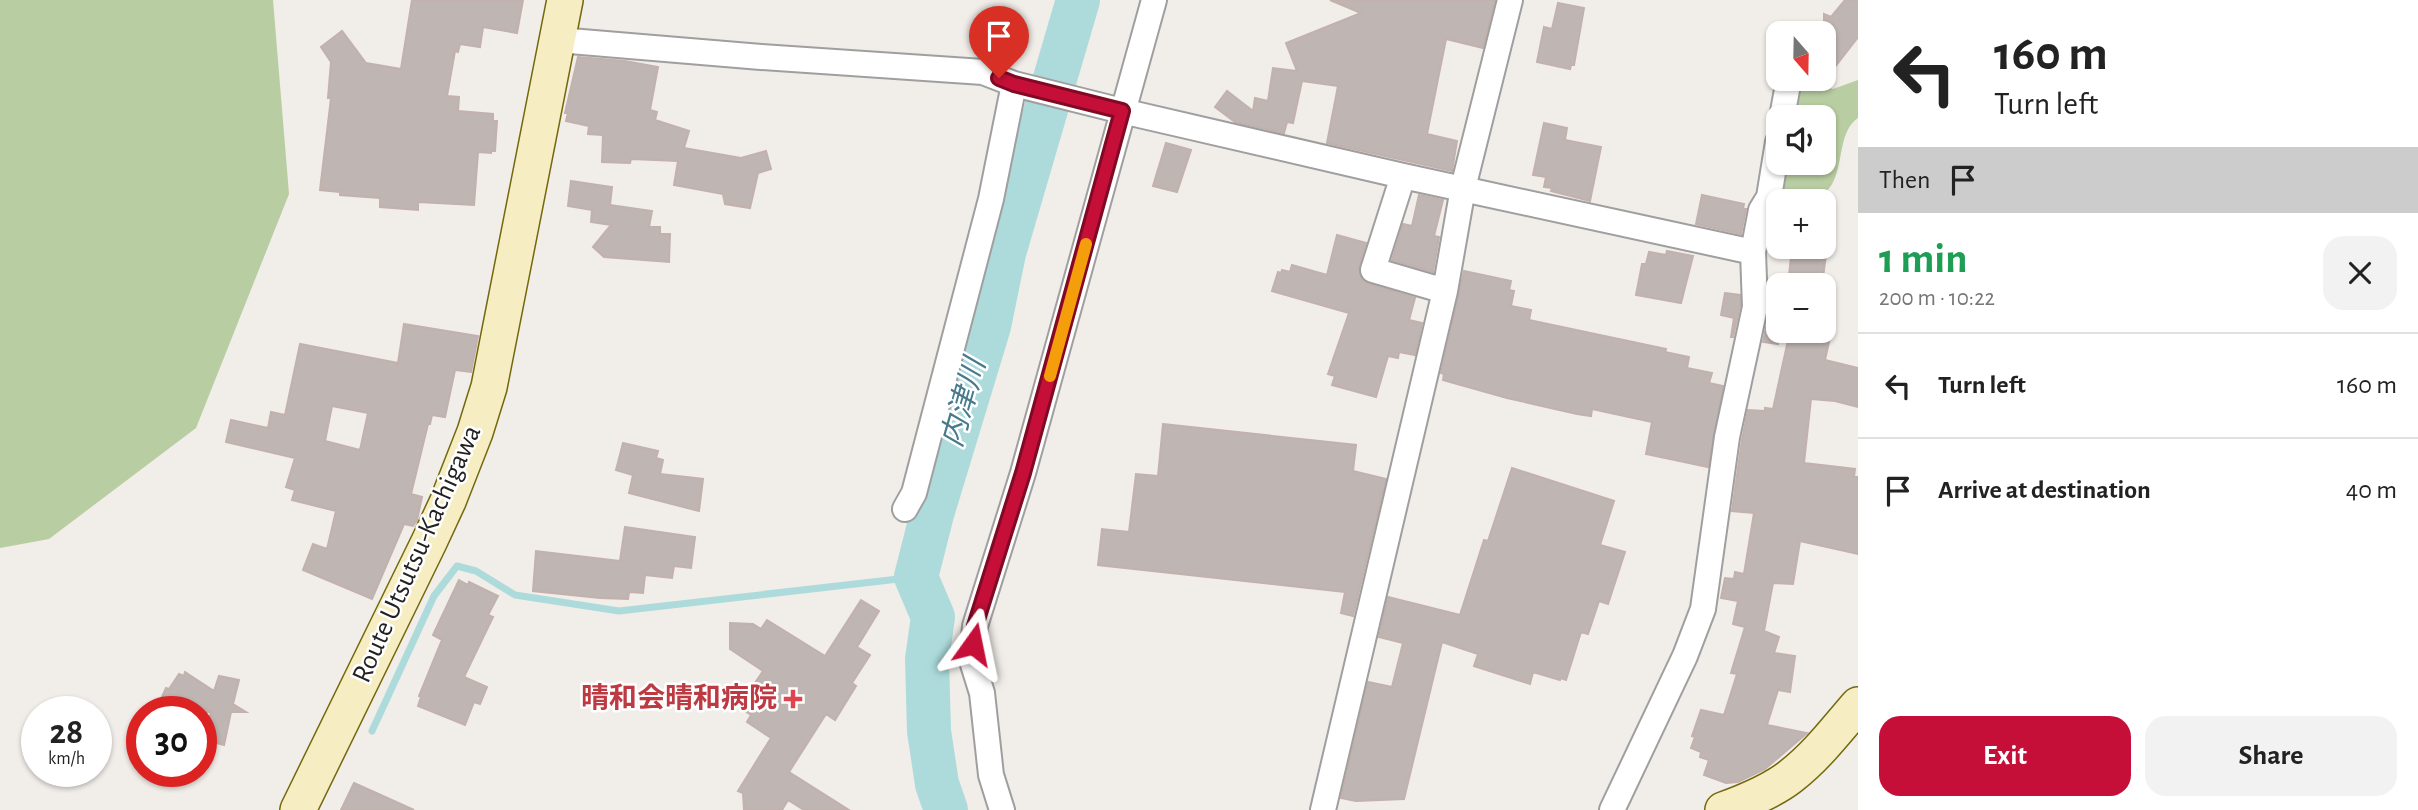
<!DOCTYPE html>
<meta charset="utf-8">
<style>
:root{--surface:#fff;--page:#f2f2f2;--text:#222;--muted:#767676;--line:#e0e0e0;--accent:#c50f38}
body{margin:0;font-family:"Alegreya Sans","Noto Sans JP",sans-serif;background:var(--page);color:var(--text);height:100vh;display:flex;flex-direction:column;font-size:26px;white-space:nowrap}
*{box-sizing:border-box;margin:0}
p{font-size:23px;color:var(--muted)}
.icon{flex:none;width:38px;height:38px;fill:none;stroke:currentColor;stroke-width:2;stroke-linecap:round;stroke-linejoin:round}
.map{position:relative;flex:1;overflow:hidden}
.panel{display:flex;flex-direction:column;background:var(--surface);width:560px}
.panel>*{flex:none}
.top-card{background:#fff;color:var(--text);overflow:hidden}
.needle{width:46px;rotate:160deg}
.tools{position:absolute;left:1766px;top:21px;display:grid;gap:14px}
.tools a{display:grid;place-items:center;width:70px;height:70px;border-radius:14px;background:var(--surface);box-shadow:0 2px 5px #0004;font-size:35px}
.speed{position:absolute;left:21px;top:696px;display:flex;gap:14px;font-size:35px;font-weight:700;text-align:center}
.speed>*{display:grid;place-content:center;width:91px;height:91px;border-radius:50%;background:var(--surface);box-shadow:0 2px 5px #0004;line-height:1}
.speed small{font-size:18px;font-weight:400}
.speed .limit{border:10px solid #d22;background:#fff;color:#111}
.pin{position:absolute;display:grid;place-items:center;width:60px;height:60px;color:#fff;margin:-72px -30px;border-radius:50% 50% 50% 0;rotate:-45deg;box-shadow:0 0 7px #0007}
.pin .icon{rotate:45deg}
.me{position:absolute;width:77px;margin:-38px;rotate:12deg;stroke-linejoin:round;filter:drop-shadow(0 0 5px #0008)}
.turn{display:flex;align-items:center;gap:24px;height:147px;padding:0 21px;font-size:32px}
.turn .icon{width:91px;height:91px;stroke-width:2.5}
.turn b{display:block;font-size:49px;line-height:60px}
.then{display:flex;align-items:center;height:66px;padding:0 21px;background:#0003;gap:14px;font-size:26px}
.round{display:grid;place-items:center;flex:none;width:74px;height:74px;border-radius:21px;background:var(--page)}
.headline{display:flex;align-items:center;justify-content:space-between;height:119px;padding:0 21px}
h1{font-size:42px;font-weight:700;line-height:52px;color:#1e9e55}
.primary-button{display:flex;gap:14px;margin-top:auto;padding:14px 21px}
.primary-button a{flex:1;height:80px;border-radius:21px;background:var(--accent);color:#fff;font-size:28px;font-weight:700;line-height:80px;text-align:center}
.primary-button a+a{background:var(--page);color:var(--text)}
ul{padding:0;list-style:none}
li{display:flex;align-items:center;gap:21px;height:105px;padding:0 21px;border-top:2px solid var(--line)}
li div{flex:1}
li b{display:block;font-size:26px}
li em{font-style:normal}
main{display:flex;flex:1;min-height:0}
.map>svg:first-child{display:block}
.forest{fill:#b8cda1}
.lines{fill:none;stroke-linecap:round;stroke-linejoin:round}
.stream{stroke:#addbdb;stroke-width:7}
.river{stroke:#addbdb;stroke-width:44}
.building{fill:#bfb5b2;stroke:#c2b1ad;stroke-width:2;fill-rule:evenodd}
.street-casing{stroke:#9f9f9f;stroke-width:28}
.secondary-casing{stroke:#74680d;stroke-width:38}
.street{stroke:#fff;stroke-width:24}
.secondary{stroke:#f6edc3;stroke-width:35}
.route-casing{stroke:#800a24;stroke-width:18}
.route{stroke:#c50f38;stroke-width:12}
.slow{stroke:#f59e0b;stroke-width:12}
.health-dot{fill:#e0444e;stroke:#fff;stroke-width:2.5}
.labels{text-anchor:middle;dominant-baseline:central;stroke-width:5;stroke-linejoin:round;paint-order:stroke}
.street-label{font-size:28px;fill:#222;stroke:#fff}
.health-label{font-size:28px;font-weight:bold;fill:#be3a42;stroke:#fff;text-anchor:end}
.water-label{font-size:30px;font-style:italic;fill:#477a8d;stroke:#fff}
</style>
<main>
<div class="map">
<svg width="1858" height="810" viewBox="0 0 1858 810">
<rect width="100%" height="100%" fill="#f1ede9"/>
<path class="forest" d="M0,0H273L289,194L196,428L49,539L0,548Z
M1800,79L1833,89L1858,80V118C1831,136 1851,192 1810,199C1800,201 1788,196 1777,194L1784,163H1824V117H1793Z"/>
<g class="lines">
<path class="stream" d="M372,731L434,596L457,566L476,571L515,595L619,611L916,577"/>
<path class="river" d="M946,810L937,784L929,731L927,659L933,617L916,577L932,514L989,326L1004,253L1078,0"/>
</g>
<path class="building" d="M412,0H523L517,33L483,27L480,47L460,44L458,52L455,51L447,96L459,97L458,111L493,114V121H497L495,151H491V153L478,152L474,205L418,202V210L380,207V198L340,195V192L320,190L331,98H328L331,62L321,47L342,31L366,63L401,69Z
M1330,0H1495L1483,48L1446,39L1427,134L1457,141L1452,171L1327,143L1338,86L1302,81L1293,123L1287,122L1284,133L1235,122L1215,107L1227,91L1253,111L1255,98L1268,101L1273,68L1297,71L1286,43L1361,13Z
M1845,0H1858V37L1824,81V14L1831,17Z
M1558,3L1584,8L1574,65H1571L1570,69L1537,62L1544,27L1552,29Z
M578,57L625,61L658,67L650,110L657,112L655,120L689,131L684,148L741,158L766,151L771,169L758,173L750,208L725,204L723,194L674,185L678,161L631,159L630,163L602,162L603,135L588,134L589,126L566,121L568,113H565Z
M1544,123L1567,128L1565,140L1601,147L1590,201L1551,191L1552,188L1544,187L1546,177L1533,175Z
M1166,143L1191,150L1177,192L1153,186Z
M571,181L612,187L610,205L652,211L649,227H660V234H670L669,262L604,257L593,247L611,225L591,222L592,210L568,206Z
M1419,195L1443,200L1434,236L1439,237L1433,272L1392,260L1403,224L1412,226Z
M1702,195L1744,204L1743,209H1746L1741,234L1696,224Z
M1337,235L1366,243L1359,266L1362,280L1369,284L1415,298L1409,320L1422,323L1415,355L1399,352L1398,358L1388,356L1376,397L1332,385L1335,376L1328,374L1349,313L1272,291L1278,272L1281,273L1282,270L1290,272L1292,265L1327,275Z
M1792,247H1827L1822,285H1788Z
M1667,251L1693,256L1681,303L1636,295L1642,264H1646L1649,252L1666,255Z
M1464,271L1511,281L1509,290L1514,291L1511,306L1531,310L1529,320L1666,349L1665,352L1689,357L1687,368L1712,373L1709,383L1723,386L1708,467L1646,454L1652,422L1592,409L1591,416L1577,414L1507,398L1443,380L1444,374L1441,373Z
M1725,293L1740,295V306L1733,337H1731L1734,318L1721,315Z
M1769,296L1778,297V344L1763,342L1770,310Z
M404,324L478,336L471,372L455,370L445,417L432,415L430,424H428L411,494L422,497L417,520L413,526L404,524L372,599L303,570L313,544L327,549L336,511L292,500L295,490L286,487L295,458L226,442L231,420L268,428L271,412L285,415L300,344L398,363ZM332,406L368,413L360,450L325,441Z
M1790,331H1821L1831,333L1825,360L1858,368V407L1835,401L1811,399L1804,463L1855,469L1854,477H1858V554L1800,541L1793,584L1773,583L1764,631L1779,637L1774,653L1795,656L1790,692L1778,690L1767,725L1807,733L1765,769L1738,782L1726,783L1704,775L1709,760L1700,757L1701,752L1691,748L1695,737L1692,736L1701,710L1724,715L1737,674L1731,673L1745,627L1733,624L1738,601L1721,598L1725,578L1734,579L1735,572L1744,574L1754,513L1732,511L1742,440L1748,410L1765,411V408L1773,409Z
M1163,424L1356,445L1353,471L1386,479L1353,616L1341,613L1345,592L1098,565L1102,529L1129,532L1136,474L1158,476Z
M623,443L658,451L656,458L663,460L660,474L703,479L699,511L629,493L633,475L616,470Z
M1512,468L1614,501L1600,545L1625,552L1608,604L1599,601L1588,634L1581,632L1566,680L1561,678L1560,680L1533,672L1530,684L1474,666L1478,654L1442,642L1404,799L1356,801L1341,798L1368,682L1392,687L1403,643L1379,637L1388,597L1460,615L1484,540L1488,541Z
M625,527L695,537L691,568L674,566L672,578L645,575L643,593L629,592L628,599L600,598L533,591L536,551L620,561Z
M459,580L468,585L469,582L498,596L488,615L493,617L464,677L487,687L480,704L474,702L465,725L418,706L421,697L419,696L442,640L433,635Z
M861,600L879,611L857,647L870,655L852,683L856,686L835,720L826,714L789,772L849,810H804L788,800L782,810H744L743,793L738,791L771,738L747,722L751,715L742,709L756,688L753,686L763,671L730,649V623L753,624L761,629L767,620L825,656Z
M185,672L214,691L219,676L239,680L233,704L246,712H231L224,745L205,740L211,712H155L166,688L169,689L179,674L184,676Z
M354,783L414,810H341Z"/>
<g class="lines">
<defs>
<path id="street" d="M558,40L761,57L983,72L1014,84L1122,111L1403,176L1753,252
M1782,117L1789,79
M1403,176L1373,270L1445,291
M905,509L914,493L991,199L1014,84
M1002,810L991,775L982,693L972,661L975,626L1023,473L1154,0
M1323,810L1445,291L1463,188L1510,0
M1612,810L1685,656L1703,609L1727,437L1755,307L1753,252L1761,210L1769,197L1778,142"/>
<path id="secondary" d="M298,810L429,542L448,501L475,432L489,387L565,0
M1723,810C1745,802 1772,791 1791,776C1817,756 1837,729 1858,705"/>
</defs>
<use href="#street" class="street-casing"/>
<use href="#secondary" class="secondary-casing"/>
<use href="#street" class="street"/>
<use href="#secondary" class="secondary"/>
</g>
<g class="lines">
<defs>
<path id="route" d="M973,644L975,626L1023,473L1122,111L1014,84L999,78"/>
</defs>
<use href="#route" class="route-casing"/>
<use href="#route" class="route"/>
<path class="slow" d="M1050,376L1086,244"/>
</g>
<path class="health-dot" d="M789.5 688.5h7v7h7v7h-7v7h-7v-7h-7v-7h7z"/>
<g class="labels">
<g class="street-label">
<text transform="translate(417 554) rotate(-66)">Route Utsutsu-Kachigawa</text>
</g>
<g class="health-label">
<text x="777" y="699">晴和会晴和病院</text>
</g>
<g class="water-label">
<text transform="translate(964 403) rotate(-74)">内津川</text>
</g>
</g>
</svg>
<div class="tools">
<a><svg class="needle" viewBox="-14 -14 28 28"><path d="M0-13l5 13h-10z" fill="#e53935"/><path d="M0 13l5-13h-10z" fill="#767676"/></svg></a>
<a><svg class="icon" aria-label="sound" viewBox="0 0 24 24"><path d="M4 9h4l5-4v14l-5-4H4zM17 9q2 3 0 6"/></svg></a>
<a>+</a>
<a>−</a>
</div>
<div class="speed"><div>28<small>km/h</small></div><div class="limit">30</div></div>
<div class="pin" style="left:999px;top:78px;background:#d93025"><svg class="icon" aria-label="arrive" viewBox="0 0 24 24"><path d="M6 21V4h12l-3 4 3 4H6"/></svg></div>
<svg class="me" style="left:973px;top:644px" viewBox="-20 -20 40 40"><path d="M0-17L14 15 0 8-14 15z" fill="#c50f38" stroke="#fff" stroke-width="4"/></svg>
</div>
<section class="panel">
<div class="top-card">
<div class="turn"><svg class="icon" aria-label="left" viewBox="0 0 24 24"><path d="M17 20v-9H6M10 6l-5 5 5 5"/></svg><div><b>160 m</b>Turn left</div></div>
<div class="then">Then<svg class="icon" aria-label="arrive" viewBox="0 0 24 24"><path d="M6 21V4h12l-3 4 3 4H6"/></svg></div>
</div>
<div class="headline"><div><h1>1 min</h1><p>200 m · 10:22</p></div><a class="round"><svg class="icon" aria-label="close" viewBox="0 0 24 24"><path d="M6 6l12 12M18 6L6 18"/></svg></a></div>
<ul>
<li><svg class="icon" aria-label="left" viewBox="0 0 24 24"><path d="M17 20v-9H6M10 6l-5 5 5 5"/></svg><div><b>Turn left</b></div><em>160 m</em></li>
<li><svg class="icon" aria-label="arrive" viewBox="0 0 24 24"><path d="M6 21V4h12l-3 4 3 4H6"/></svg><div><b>Arrive at destination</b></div><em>40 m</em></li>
</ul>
<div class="primary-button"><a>Exit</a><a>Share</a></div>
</section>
</main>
